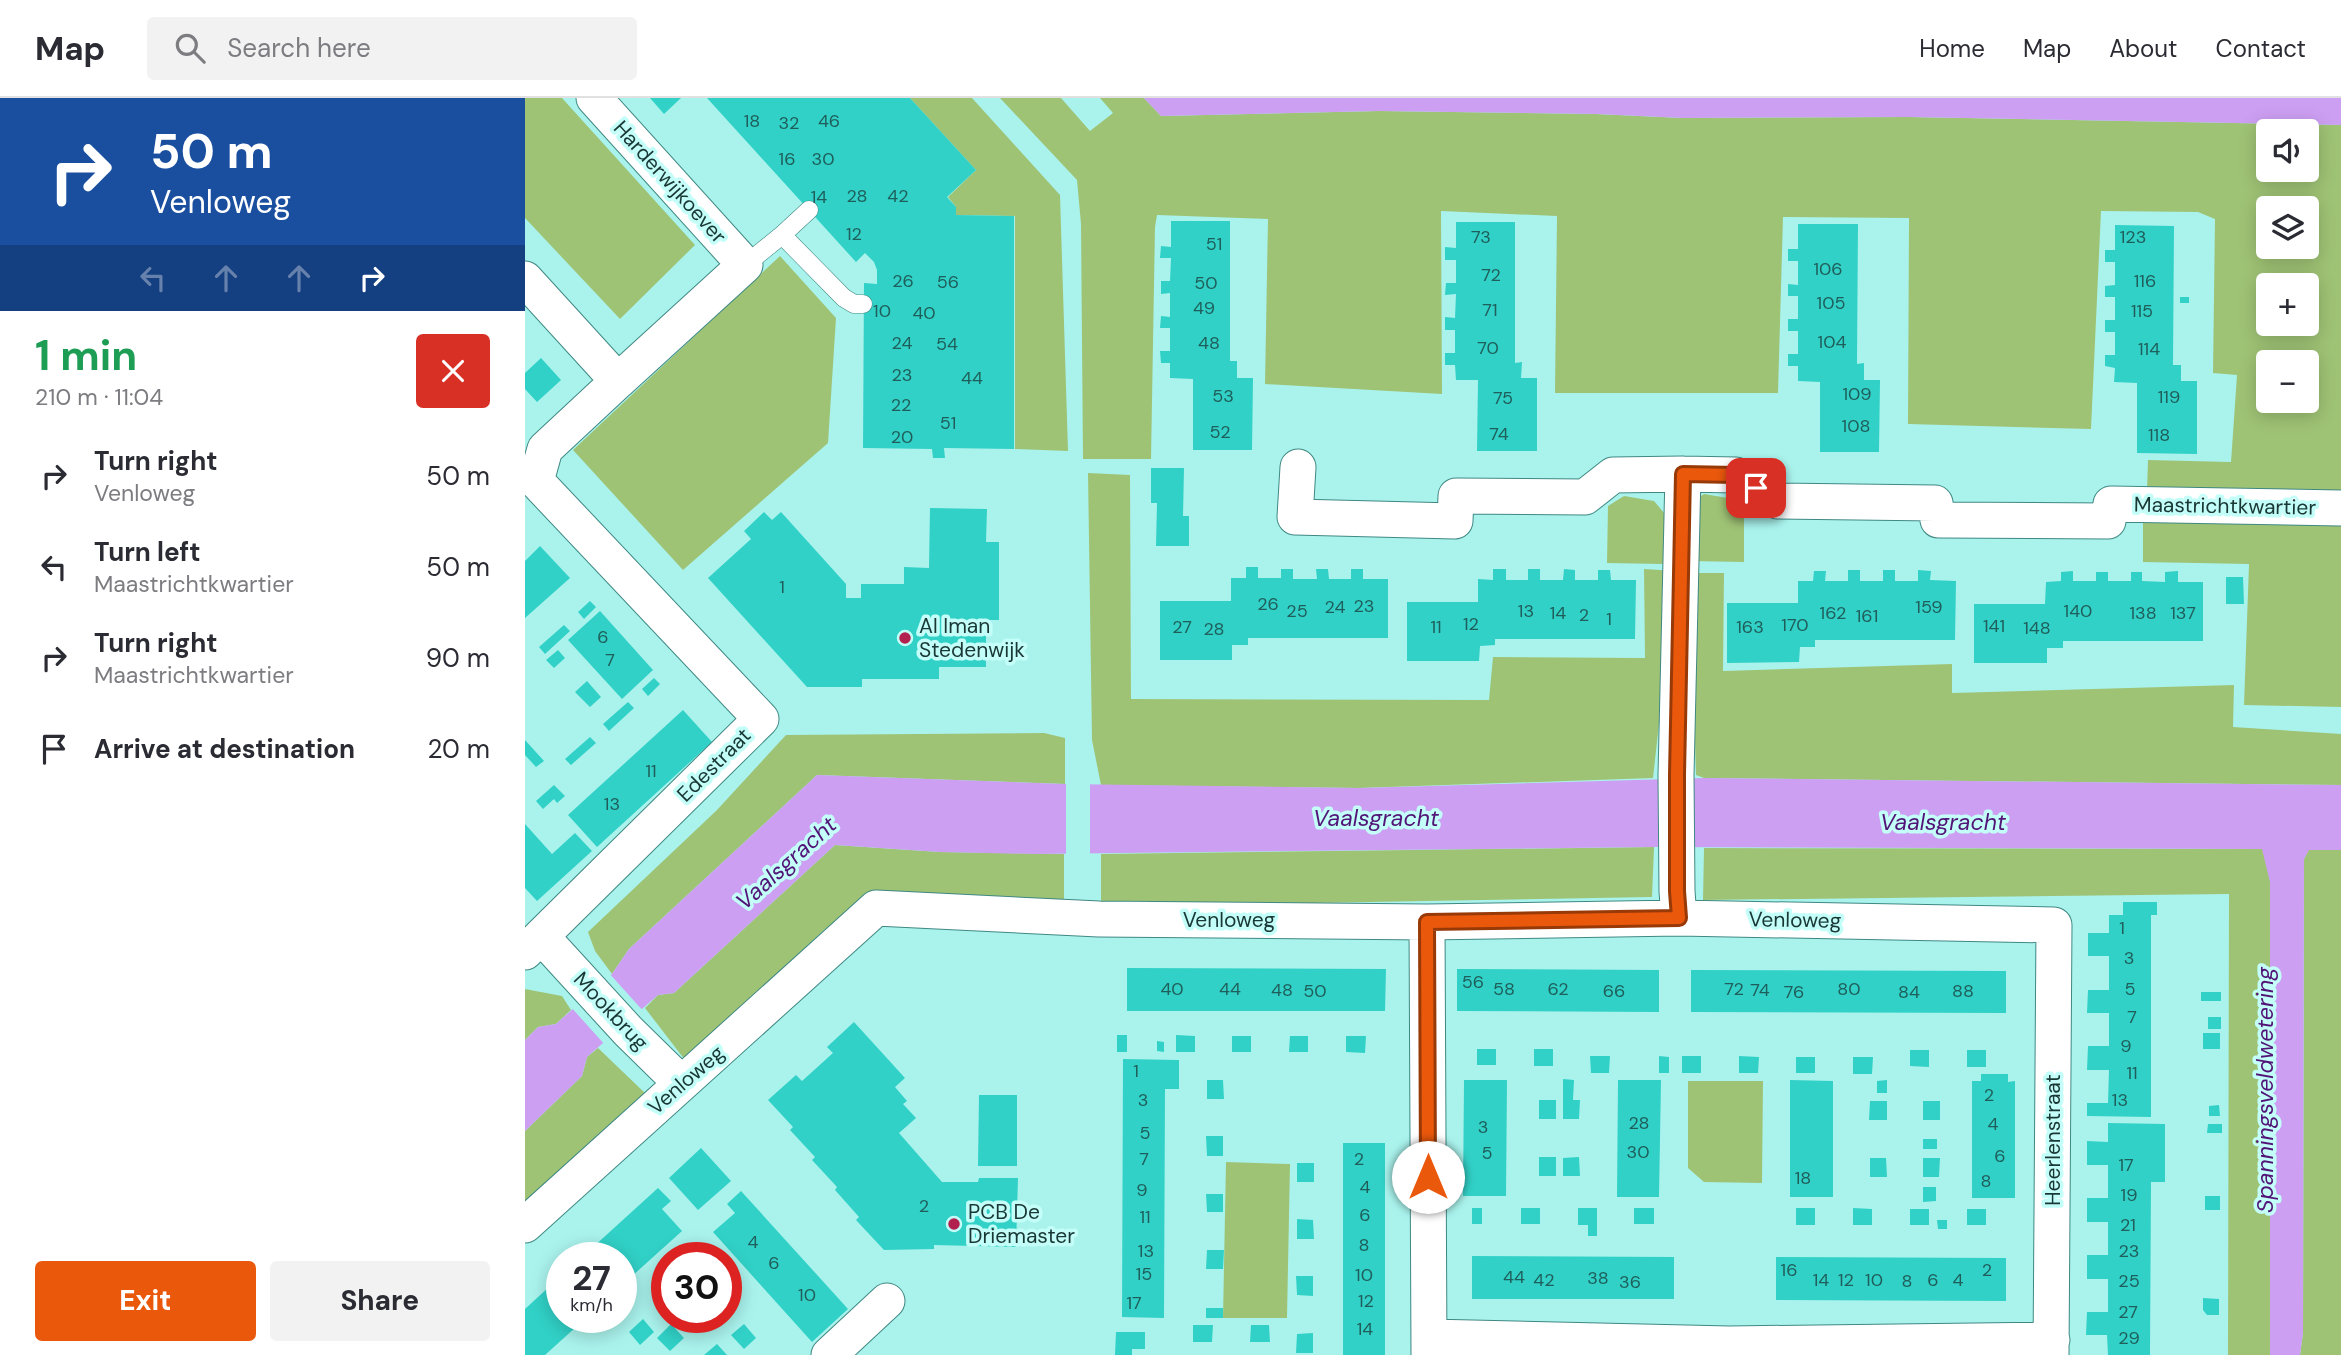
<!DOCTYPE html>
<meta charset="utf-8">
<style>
:root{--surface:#fff;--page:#f2f2f3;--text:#2b2b33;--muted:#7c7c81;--line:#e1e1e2;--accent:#ea580c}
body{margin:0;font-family:"DM Sans",sans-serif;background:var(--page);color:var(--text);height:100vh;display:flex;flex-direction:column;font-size:26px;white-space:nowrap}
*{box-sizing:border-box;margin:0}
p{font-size:23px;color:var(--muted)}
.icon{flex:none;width:38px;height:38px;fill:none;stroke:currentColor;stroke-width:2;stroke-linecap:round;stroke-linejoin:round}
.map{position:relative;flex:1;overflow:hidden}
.details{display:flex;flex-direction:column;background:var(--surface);width:525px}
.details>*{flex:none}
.guide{background:#1a4fa0;color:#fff;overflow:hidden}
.controls{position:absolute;left:1731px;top:21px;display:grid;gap:14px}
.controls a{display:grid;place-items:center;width:63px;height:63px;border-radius:7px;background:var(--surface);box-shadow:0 4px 18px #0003;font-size:35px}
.speed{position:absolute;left:21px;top:1144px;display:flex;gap:14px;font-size:35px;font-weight:700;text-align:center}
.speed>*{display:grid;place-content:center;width:91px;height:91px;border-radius:50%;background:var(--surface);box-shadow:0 4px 18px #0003;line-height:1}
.speed small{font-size:18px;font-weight:400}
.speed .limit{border:10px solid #d22;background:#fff;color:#111}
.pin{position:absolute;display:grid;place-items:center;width:60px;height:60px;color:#fff;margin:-30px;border-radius:14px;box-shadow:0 4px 10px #0006}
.me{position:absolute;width:77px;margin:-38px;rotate:0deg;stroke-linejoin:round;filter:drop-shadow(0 0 5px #0008)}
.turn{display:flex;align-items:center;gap:24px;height:147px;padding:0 35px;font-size:32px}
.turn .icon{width:91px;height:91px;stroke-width:2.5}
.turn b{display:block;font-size:49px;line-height:60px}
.lanes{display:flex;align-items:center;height:66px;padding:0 35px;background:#0003;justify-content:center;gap:35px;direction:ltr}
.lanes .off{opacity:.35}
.round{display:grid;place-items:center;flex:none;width:74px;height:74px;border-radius:7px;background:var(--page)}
.headline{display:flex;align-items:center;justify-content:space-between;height:119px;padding:0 35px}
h1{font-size:42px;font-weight:700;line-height:52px;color:#1e9e55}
.primary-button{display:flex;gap:14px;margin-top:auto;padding:14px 35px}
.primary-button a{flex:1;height:80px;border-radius:7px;background:var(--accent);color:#fff;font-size:28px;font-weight:700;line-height:80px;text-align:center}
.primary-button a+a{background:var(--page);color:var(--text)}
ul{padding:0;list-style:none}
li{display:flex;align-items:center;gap:21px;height:91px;padding:0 35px}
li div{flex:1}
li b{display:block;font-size:26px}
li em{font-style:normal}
header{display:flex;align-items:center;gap:42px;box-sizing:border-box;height:98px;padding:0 35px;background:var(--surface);border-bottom:2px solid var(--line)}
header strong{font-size:33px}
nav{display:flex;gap:38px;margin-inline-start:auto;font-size:24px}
.search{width:490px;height:63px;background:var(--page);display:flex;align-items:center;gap:18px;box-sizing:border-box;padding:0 24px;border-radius:7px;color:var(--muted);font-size:26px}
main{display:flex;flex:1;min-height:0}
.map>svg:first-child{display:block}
.green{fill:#9fc375;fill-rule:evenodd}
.water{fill:#cd9ff3}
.pier{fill:#aaf3ed}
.building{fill:#31d1c7}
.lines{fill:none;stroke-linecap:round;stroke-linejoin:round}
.service-casing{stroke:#3f8883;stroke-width:19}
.minor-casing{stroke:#3f8883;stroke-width:37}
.service{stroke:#fff;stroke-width:18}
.minor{stroke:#fff;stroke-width:35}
.route-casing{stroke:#983908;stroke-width:18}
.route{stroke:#ea580c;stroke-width:12}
.poi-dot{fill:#b1204e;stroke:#c4fef8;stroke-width:2.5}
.labels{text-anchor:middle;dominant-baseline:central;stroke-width:7;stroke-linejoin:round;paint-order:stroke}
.number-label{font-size:18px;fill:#1f5e5a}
.street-label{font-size:21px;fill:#193735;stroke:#c4fef8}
.poi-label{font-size:21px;fill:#193735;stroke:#c4fef8;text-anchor:start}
.water-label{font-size:23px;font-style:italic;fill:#521476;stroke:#c4fef8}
</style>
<header>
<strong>Map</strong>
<div class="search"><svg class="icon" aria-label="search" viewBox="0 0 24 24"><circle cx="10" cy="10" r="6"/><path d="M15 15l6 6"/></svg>Search here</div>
<nav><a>Home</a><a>Map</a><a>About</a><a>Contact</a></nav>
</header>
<main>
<section class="details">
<div class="guide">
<div class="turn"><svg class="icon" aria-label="right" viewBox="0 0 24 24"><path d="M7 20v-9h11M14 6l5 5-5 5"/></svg><div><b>50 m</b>Venloweg</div></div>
<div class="lanes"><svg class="icon off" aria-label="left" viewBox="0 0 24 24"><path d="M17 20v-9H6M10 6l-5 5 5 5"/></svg><svg class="icon off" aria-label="ahead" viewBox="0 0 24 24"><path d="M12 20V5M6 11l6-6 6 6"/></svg><svg class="icon off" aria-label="ahead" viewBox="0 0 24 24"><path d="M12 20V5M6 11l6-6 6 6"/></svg><svg class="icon" aria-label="right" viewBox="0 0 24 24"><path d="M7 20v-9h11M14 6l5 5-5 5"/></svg></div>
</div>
<div class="headline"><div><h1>1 min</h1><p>210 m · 11:04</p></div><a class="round" style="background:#d93025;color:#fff"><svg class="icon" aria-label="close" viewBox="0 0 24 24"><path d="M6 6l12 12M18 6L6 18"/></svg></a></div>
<ul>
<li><svg class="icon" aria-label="right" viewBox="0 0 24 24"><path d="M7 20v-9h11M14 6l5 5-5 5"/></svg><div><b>Turn right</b><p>Venloweg</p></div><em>50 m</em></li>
<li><svg class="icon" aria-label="left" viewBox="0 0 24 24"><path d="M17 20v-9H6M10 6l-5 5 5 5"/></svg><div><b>Turn left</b><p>Maastrichtkwartier</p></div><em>50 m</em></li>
<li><svg class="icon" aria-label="right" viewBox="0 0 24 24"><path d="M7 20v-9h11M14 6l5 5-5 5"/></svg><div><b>Turn right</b><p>Maastrichtkwartier</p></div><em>90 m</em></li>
<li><svg class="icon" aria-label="arrive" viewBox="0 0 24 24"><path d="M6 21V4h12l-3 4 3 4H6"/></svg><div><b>Arrive at destination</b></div><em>20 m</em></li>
</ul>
<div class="primary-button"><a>Exit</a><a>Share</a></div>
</section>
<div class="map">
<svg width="1816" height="1257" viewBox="0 0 1816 1257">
<rect width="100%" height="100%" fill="#aaf3ed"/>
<path class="green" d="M0,0H37L170,147L95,221L0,120Z
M385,0H447L535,97L543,353L490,351V118L431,117V109L423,99L451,72Z
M475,0H536L565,33L588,15L575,0H619L636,18L854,13L1071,16L1158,20L1383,19L1816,27V395L1622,392L1623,362L1706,364L1712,277L1688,275L1690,121L1673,114L1576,113L1566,331L1383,326L1384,120L1258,119L1253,295H1030L1032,118L916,113L917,296L740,286L743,121L632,117L630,129L626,361H558L556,126L552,82ZM1743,33H1782V72H1743ZM1743,110H1782V149H1743ZM1743,187H1782V226H1743ZM1743,264H1782V303H1743Z
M255,158L311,220L303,345L158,472L48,352Z
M563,375L605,377L606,601L964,602L968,559L1120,560L1119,471L1151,473L1128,680L834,690L576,687L567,642Z
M1179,396L1209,401L1219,414V464L1162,463L1163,406Z
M1099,398L1129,403L1140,416L1138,466L1082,465L1083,408Z
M1618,417L1816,419V609L1719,607L1724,466L1618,464Z
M1165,475H1199L1198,573L1427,566V595L1709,587L1708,629L1816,636V687L1179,680L1171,677Z
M519,635L540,640V686L292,677L104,851L87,876L70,853L63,834L192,712L261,637Z
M310,747L415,754L539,756V806L344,805L299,832L160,962L120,910L133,897L149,895Z
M1129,749L1127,799L609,808L576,804V756Z
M1179,750L1738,751L1745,783V1257H1703L1704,796L1178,802Z
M1783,752H1816V1257H1775L1778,1235L1779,761Z
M0,891L37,898L46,912L31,926L13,929L0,942Z
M73,950L121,996L0,1106V1033L57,978L62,959Z
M1163,983H1238L1237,1085L1179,1084L1163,1070Z
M701,1064L765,1066L762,1220H698Z"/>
<path class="water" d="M619,0H1816V27L1383,19L1158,20L1071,16L854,13L636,18Z
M292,677L540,686L834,690L1179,680L1816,687V752H1784L1779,761L1778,1235L1775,1257H1745V784L1737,751L1129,749L510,756L415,754L310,747L149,895L133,897L62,959L57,978L0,1033V942L13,929L31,926L87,876L104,851Z"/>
<path class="pier" d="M541,683H565V759H541Z
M83,874L120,915L81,948L45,908Z"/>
<path class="building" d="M125,0H156L139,16Z
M182,0H385L451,72L422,99L431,109V117L489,118V351L419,350L420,360H408L407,351L338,350L339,185L352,186V172L349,164L340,155L331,164Z
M646,123H705V263H712V280H728L727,352H668V281L645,280V265H636L635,253H645V230H635L636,218L645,219V195L636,196V183H645L646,160H635L636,148L646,149Z
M931,124H990V265L997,264L996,280H1012V353H952L953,282H931L930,267H920V255H930V232H920V219L930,220L931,196L920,197L921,185H931V162H920V149L931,150Z
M1273,126H1333L1332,266L1339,265V282H1355L1354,354H1295V284L1273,283V268H1263V256H1273V233H1263V221H1273V198H1263V186L1273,187V163H1263V151H1273Z
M1590,127L1649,128L1648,267H1656V283H1672V356L1612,355V285L1589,284L1590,270L1580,268V257H1590V234H1580V222H1590V199H1580V188L1590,187V164H1580V152H1590Z
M1655,199H1664V205H1655Z
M16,260L36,282L12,304L0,291V275Z
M626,370H659L658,418H664V448H631L632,405H626Z
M405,410L462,411L461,444H474V522H461V569H414V581H337V589H282L183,480L226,441L219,433L239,414L247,422L256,414L321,486V500H336V486H379V469L404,470Z
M15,448L45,480L0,520V463Z
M721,469H733V480H756V471H768V481H792L791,471H803L804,481H826V471H838V481H863V540H723V547H707V562H635V503H706V480H721Z
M968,471H981V482H1003V471H1015V482H1038L1039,471L1050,472V482H1073V472H1085L1086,482H1111L1110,541H970V547L955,548L954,563H882V504H953V481L968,482Z
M1323,472H1335V483H1358V472H1370V483H1393V472L1406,473L1405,482L1431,483L1430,542H1290V549H1275L1274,564L1202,565V505H1273V483H1288L1289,473H1301L1300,483H1323Z
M1548,473V483H1571V474H1583V483H1606V474H1617V483L1640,484V474L1653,473V484H1678V543H1538V550H1522V565H1449V506H1520L1521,484L1536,483V474Z
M1701,479H1718L1719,506H1701Z
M65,503L71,509L59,521L53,514Z
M75,513L128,572L97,601L43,542Z
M39,527L45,533L20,556L14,549Z
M33,552L40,560L29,570L21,562Z
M129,580L135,586L123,598L117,591Z
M62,583L76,599L65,609L50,594Z
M103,604L109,610L84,633L78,626Z
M158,612L187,644L72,749L43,717Z
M65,639L71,645L46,667L40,661Z
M0,642L19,663L11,669L0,657Z
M29,687L40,698L32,705L29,701L18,711L11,703Z
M0,726L27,756L50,735L67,753L12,803L0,790Z
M1598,804H1632V817H1626V1019L1562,1018V1005H1583L1584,972H1562L1563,948H1584V915H1562L1563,892H1584V858H1563V835H1584V817H1598Z
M602,870L861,871L860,913H602Z
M932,871L1134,872V914L932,913Z
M1166,872L1481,873V915L1166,914Z
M1676,894H1696V903H1676Z
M1683,919H1696V931H1683Z
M329,924L380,980L370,989L382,1003L378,1006L391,1020L374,1035L417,1084H453L454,1080H493L491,1149L409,1147V1151L359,1152L331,1122L334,1119L310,1092L312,1089L287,1062L290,1059L265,1032L268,1029L243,1002L271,977L277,983L308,955L302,949Z
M1678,935H1695V951H1678Z
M592,937H602V954H592Z
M651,937L670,938V954H651Z
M707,938H726V954H707Z
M765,938H783V954H764Z
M821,938H841L840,955L821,954Z
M632,943L639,944V954L632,953Z
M952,951H971V967H952Z
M1009,951H1028V968H1009Z
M1385,952H1404V969L1385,968Z
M1442,952H1461V969H1442Z
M1065,958H1085L1084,975H1066Z
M1134,958L1144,959V975H1134Z
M1157,958H1176V975H1157Z
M1214,958L1234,959L1233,975H1214Z
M1271,959H1290V975H1271Z
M1328,959H1348L1347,976H1328Z
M598,961L654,962V991H640L639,1220L597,1219Z
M1456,976H1483V984L1490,983V1100H1447V983H1456Z
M1038,981L1049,982L1048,1002H1055L1054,1021H1038Z
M682,982H698L699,1001H682Z
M939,982H982L981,1098H938Z
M1093,982H1136L1134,1099H1092Z
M1265,982L1308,983V1099H1265Z
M1362,982V995H1352V983Z
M454,997H492V1068H453Z
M1014,1002H1031V1021H1014Z
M1345,1003H1362V1022H1344Z
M1398,1003H1415V1022H1398Z
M1694,1007L1695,1018H1684V1008Z
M1583,1025L1640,1026V1084H1626L1625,1257H1583L1582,1237H1561L1562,1214H1583V1181H1562V1157H1583V1124H1562V1100H1583V1067H1562V1043L1583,1044Z
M1683,1026H1697V1035H1682Z
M681,1038H698V1058H682Z
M1398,1041H1412V1051H1398Z
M818,1045H860V1257H818Z
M176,1050L206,1083L173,1112L144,1080Z
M1014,1059H1031V1078H1014Z
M1054,1059L1055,1078H1038V1060Z
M1345,1060H1361L1362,1079H1345Z
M1398,1060H1415L1414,1079H1398Z
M772,1065H789V1084H772Z
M1398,1089H1411V1103L1398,1104Z
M133,1090L146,1103L137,1111L157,1133L96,1188V1160H56Z
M216,1093L323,1211L287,1244L188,1134L210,1115L202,1106Z
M681,1096H698V1114H682Z
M1680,1098H1695V1112H1680Z
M947,1110H957V1126H947Z
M996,1110H1015V1126H996Z
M1053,1110H1072V1138H1063V1127H1053Z
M1109,1110H1129V1126H1109Z
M1271,1110H1290V1127H1271Z
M1328,1110L1347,1111V1127H1328Z
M1385,1111H1404V1127H1385Z
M1442,1111H1461V1127H1442Z
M772,1121L788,1122L789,1141H772Z
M1412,1122H1422V1131H1413Z
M682,1152H699L698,1171H681Z
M947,1158L1149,1159V1201H947Z
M1251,1159L1481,1160V1203L1251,1202Z
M37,1177V1220H61L20,1257H0V1211Z
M771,1178H788V1198L772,1197Z
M1678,1200L1694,1201V1217H1682L1678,1212Z
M681,1210H698V1220H681Z
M118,1221L129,1234L115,1247L104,1234Z
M146,1226L159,1240L145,1253L132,1240Z
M219,1226L231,1240L219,1251L206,1237Z
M668,1227H688L687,1244H668Z
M726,1227H744L745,1244H725Z
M591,1234H620V1251H607V1257H590Z
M788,1235V1255H771L772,1236Z
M192,1246L202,1257H179Z"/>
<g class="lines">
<defs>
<path id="service" d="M257,137L284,112
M220,167L257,137L319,200L329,206H338"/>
<path id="minor" d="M69,0L220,167L93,283
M0,181L93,283L20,351L11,383L236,621L0,854
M773,369L770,419L930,423L931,398L1060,399L1088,377L1158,376L1211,377L1252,403L1410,405L1413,422L1583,423L1586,406L1816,410
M1154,820L1152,793L1151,677L1158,376
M902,824L904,1257
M17,839L103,933L156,985
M0,1127L351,810L574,821L902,824L1154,820L1529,827L1526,1257
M904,1239L1204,1246L1527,1242
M304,1257L362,1203"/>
</defs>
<use href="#service" class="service-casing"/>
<use href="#minor" class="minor-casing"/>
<use href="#service" class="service"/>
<use href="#minor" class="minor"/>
</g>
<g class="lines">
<defs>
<path id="route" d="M903,1079L902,824L1154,820L1152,793V677L1158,376L1211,377L1231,390"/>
</defs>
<use href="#route" class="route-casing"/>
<use href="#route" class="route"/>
</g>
<g class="poi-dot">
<circle cx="380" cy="540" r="7"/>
<circle cx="429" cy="1126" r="7"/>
</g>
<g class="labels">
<g class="number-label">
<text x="227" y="23">18</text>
<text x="304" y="23">46</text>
<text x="264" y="25">32</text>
<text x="262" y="61">16</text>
<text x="298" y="61">30</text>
<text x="332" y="98">28</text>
<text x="373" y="98">42</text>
<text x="294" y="99">14</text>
<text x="329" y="136">12</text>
<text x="956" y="139">73</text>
<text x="1608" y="139">123</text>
<text x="689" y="146">51</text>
<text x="1303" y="171">106</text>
<text x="966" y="177">72</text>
<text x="378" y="183">26</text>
<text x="1620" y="183">116</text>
<text x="423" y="184">56</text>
<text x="681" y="185">50</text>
<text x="1306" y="205">105</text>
<text x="679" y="210">49</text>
<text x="965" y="212">71</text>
<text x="357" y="213">10</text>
<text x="1617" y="213">115</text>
<text x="399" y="215">40</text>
<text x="1307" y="244">104</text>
<text x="377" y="245">24</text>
<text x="684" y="245">48</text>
<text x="422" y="246">54</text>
<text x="963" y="250">70</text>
<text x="1624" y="251">114</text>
<text x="377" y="277">23</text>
<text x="447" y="280">44</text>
<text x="1332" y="296">109</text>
<text x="698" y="298">53</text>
<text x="1644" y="299">119</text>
<text x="978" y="300">75</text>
<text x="376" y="307">22</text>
<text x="423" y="325">51</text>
<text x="1331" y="328">108</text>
<text x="695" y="334">52</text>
<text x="974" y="336">74</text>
<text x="1634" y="337">118</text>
<text x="377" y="339">20</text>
<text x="257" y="489">1</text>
<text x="743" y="506">26</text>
<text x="839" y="508">23</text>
<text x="810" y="509">24</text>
<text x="1404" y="509">159</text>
<text x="772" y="513">25</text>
<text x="1001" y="513">13</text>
<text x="1553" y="513">140</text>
<text x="1033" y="515">14</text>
<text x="1308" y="515">162</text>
<text x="1618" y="515">138</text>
<text x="1658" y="515">137</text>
<text x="1059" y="517">2</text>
<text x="1342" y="518">161</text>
<text x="1084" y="521">1</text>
<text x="946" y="526">12</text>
<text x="1270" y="527">170</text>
<text x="1469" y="528">141</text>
<text x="657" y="529">27</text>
<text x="911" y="529">11</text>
<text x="1225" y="529">163</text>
<text x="1512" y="530">148</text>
<text x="689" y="531">28</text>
<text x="78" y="539">6</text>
<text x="85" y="562">7</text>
<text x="126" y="673">11</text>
<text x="87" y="706">13</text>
<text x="1597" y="830">1</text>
<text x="1604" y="860">3</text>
<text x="948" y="884">56</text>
<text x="647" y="891">40</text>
<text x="705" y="891">44</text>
<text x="979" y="891">58</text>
<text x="1033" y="891">62</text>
<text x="1209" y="891">72</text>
<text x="1324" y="891">80</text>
<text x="1605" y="891">5</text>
<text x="757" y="892">48</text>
<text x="1235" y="892">74</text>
<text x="790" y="893">50</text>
<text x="1089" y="893">66</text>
<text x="1438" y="893">88</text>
<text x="1269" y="894">76</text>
<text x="1384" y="894">84</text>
<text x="1607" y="919">7</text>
<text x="1601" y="948">9</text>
<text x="611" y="973">1</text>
<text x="1607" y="975">11</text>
<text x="1464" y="997">2</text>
<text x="618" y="1002">3</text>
<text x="1595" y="1002">13</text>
<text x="1114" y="1025">28</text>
<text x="1468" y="1026">4</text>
<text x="958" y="1029">3</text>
<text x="620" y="1035">5</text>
<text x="1113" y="1054">30</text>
<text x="962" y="1055">5</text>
<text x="1475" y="1058">6</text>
<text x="619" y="1061">7</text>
<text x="834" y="1061">2</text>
<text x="1601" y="1067">17</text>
<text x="1278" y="1080">18</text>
<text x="1461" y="1083">8</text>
<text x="840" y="1089">4</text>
<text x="617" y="1092">9</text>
<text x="1604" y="1097">19</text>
<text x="399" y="1108">2</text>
<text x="840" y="1117">6</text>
<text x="620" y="1119">11</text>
<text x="1603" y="1127">21</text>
<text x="228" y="1144">4</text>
<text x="839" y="1147">8</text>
<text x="621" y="1153">13</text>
<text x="1604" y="1153">23</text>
<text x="249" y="1165">6</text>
<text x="1264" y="1172">16</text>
<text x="1462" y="1172">2</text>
<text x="619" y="1176">15</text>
<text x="839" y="1177">10</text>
<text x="989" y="1179">44</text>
<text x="1073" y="1180">38</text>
<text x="1019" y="1182">42</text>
<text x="1296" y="1182">14</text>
<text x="1321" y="1182">12</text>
<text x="1349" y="1182">10</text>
<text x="1408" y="1182">6</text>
<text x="1433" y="1182">4</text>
<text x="1382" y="1183">8</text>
<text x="1604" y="1183">25</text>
<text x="1105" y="1184">36</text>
<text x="282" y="1197">10</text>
<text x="841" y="1203">12</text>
<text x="609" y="1205">17</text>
<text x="1603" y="1214">27</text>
<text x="840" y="1231">14</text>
<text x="1604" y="1240">29</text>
</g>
<g class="street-label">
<text transform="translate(145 84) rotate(48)">Harderwijkoever</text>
<text transform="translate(1700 408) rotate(1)">Maastrichtkwartier</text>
<text transform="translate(189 667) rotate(-45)">Edestraat</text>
<text x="704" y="822">Venloweg</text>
<text transform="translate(1270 822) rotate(1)">Venloweg</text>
<text transform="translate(86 913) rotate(47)">Mookbrug</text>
<text transform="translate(161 982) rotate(-41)">Venloweg</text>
<text transform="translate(1528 1042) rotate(-90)">Heerlenstraat</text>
</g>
<g class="poi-label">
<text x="394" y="528">Al Iman<tspan x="394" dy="24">Stedenwijk</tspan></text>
<text x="443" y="1114">PCB De<tspan x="443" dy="24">Driemaster</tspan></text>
</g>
<g class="water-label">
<text x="851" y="720">Vaalsgracht</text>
<text x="1418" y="724">Vaalsgracht</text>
<text transform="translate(261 765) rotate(-42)">Vaalsgracht</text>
<text transform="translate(1740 992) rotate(-90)">Spanningsveldwetering</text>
</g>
</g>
</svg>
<div class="controls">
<a><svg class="icon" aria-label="sound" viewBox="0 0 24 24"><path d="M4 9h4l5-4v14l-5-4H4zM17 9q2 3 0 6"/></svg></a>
<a><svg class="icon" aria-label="layers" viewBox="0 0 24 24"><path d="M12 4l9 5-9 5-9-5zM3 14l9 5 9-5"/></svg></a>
<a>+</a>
<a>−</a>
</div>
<div class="speed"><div>27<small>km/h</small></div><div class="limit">30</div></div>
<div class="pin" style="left:1231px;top:390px;background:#d93025"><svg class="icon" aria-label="arrive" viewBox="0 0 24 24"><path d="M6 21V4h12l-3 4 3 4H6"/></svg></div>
<svg class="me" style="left:903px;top:1079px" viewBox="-20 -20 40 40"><circle r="19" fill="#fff"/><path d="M0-13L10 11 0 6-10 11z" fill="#ea580c"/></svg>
</div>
</main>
